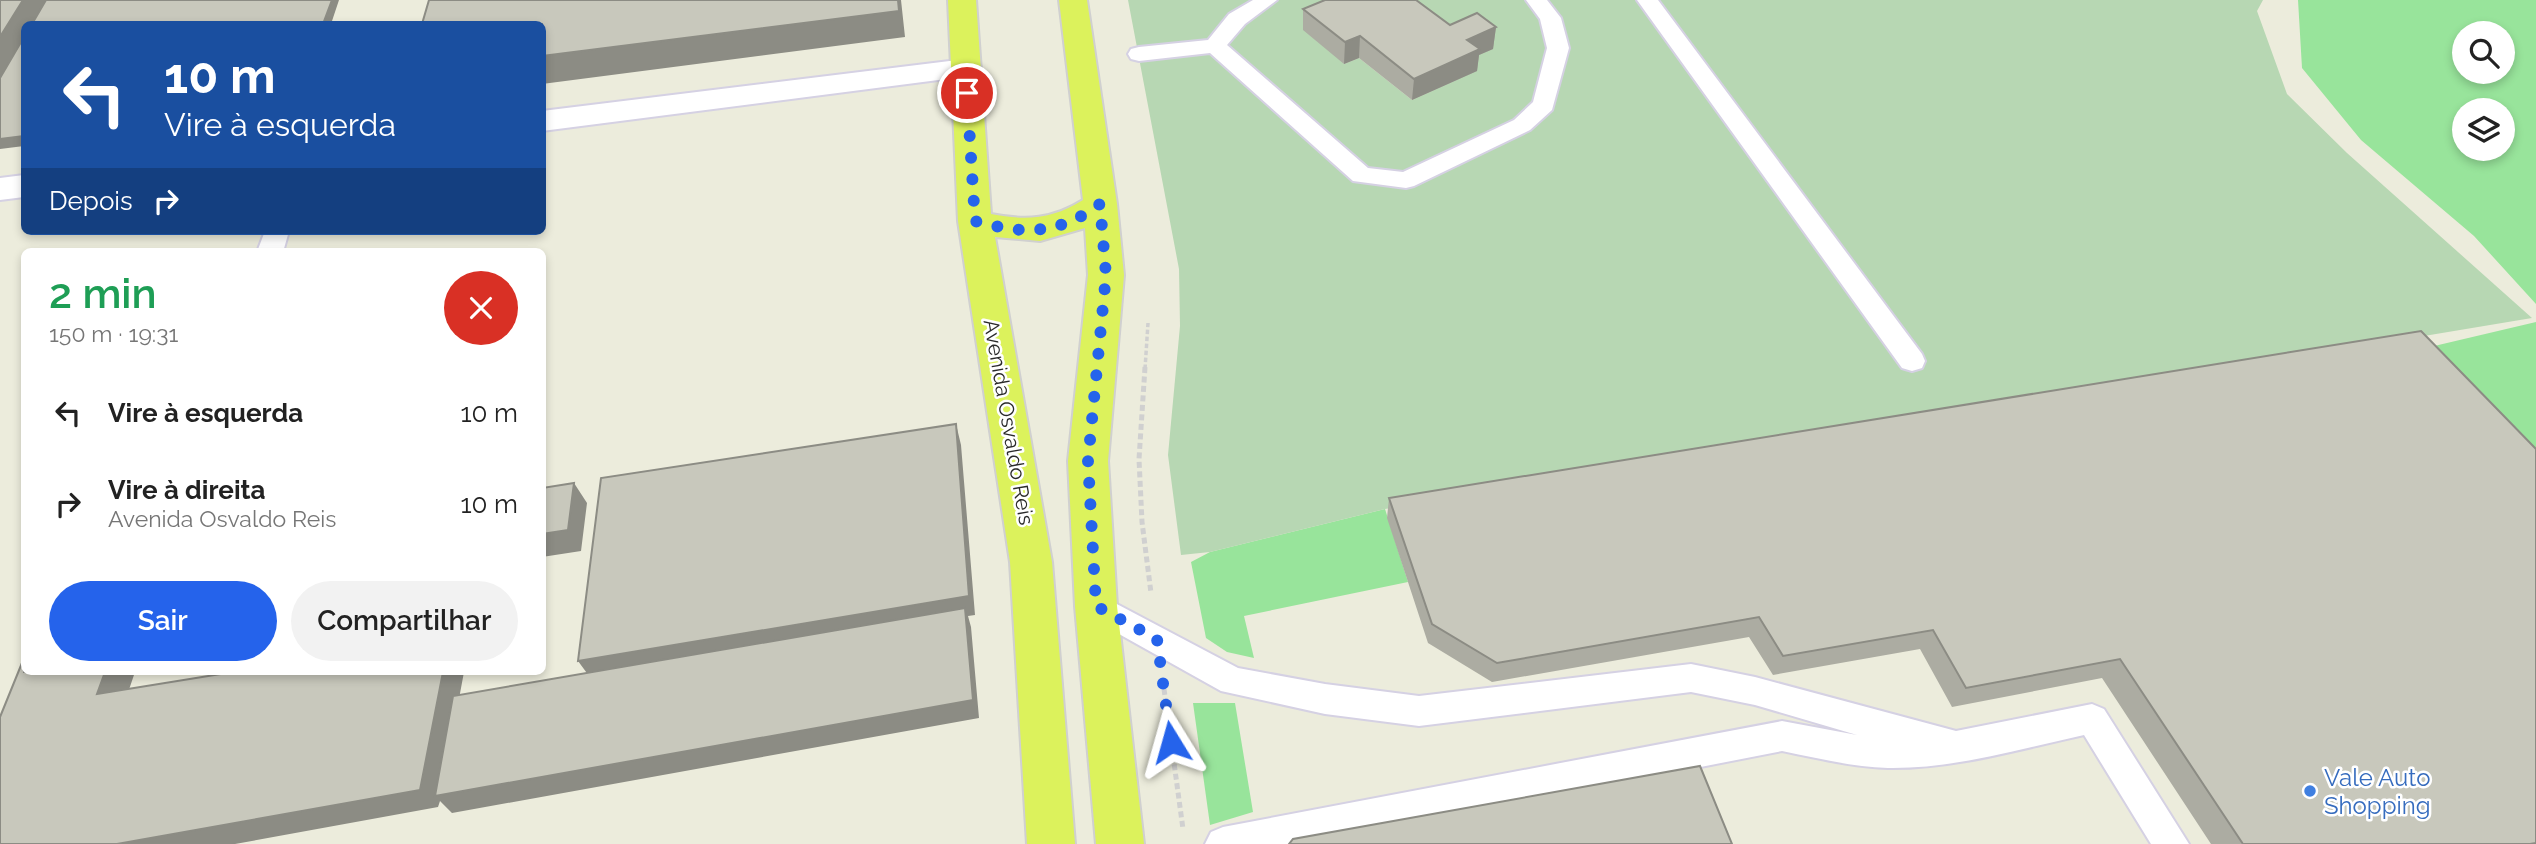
<!DOCTYPE html>
<html lang="pt">
<meta charset="utf-8">
<style>
:root{--surface:#fff;--page:#f2f2f2;--text:#222;--muted:#767676;--accent:#2563eb}
body{margin:0;font-family:Raleway,sans-serif;background:var(--page);color:var(--text);height:100vh;display:flex;flex-direction:column;font-size:26px;white-space:nowrap}
*{box-sizing:border-box;margin:0}
p{font-size:23px;color:var(--muted)}
.icon{flex:none;width:38px;height:38px;fill:none;stroke:currentColor;stroke-width:2;stroke-linecap:round;stroke-linejoin:round}
.map{position:relative;flex:1;overflow:hidden}
.side{position:absolute;left:21px;top:248px;width:525px;height:427px;display:flex;flex-direction:column;background:var(--surface);border-radius:10px;box-shadow:0 4px 10px #0003}
.side>*{flex:none}
.top-card{position:absolute;left:21px;top:21px;width:525px;height:214px;border-radius:10px;box-shadow:0 4px 10px #0003;background:#1a4fa0;color:#fff;overflow:hidden}
.buttons{position:absolute;left:2452px;top:21px;display:grid;gap:14px}
.buttons a{display:grid;place-items:center;width:63px;height:63px;border-radius:50%;background:var(--surface);box-shadow:0 4px 10px #0003;font-size:35px}
.pin{position:absolute;display:grid;place-items:center;width:60px;height:60px;color:#fff;margin:-30px;border:4px solid #fff;border-radius:50%;box-shadow:0 2px 7px #0007}
.me{position:absolute;width:77px;margin:-38px;rotate:352deg;stroke-linejoin:round;filter:drop-shadow(0 0 5px #0008)}
.turn{display:flex;align-items:center;gap:24px;height:147px;padding:0 28px;font-size:32px}
.turn .icon{width:91px;height:91px;stroke-width:2.5}
.turn b{display:block;font-size:49px;line-height:60px}
.then{display:flex;align-items:center;height:66px;padding:0 28px;background:#0003;gap:14px;font-size:26px}
.round{display:grid;place-items:center;flex:none;width:74px;height:74px;border-radius:37px;background:var(--page)}
.summary{display:flex;align-items:center;justify-content:space-between;height:119px;padding:0 28px}
h1{font-size:42px;font-weight:600;line-height:52px;color:#1e9e55}
.button{display:flex;gap:14px;margin-top:auto;padding:14px 28px}
.button a{flex:1;height:80px;border-radius:42px;background:var(--accent);color:#fff;font-size:28px;font-weight:600;line-height:80px;text-align:center}
.button a+a{background:var(--page);color:var(--text)}
ul{padding:0;list-style:none}
li{display:flex;align-items:center;gap:21px;height:91px;padding:0 28px}
li div{flex:1}
li b{display:block;font-size:26px}
li em{font-style:normal}
.map>svg:first-child{display:block}
.green{fill:#98e49b;fill-rule:evenodd}
.cemetery{fill:#b7d7b3}
.lines{fill:none;stroke-linecap:round;stroke-linejoin:round}
.service-casing{stroke:#d5d1e3;stroke-width:4}
.minor-casing{stroke:#d5d1e3;stroke-width:4}
.primary-casing{stroke:#d0d0d0;stroke-width:4}
.path-far1{stroke:#d0d0d0;stroke-width:3.5;stroke-dasharray:4.5 2.5;stroke-linecap:butt}
.path{stroke:#d0d0d0;stroke-width:5;stroke-dasharray:6 3.5;stroke-linecap:butt}
.service{fill:#fff;fill-rule:evenodd}
.minor{fill:#fff;fill-rule:evenodd}
.primary{fill:#dcf25c;fill-rule:evenodd}
.wall{fill:#acaca2}
.shaded-wall{fill:#8c8c84}
.building{fill:#c8c8bc;stroke:#8c8c84;stroke-width:2}
.route{stroke:#2563eb;stroke-width:12;stroke-dasharray:0 21.6}
.shop-dot{fill:#3f7fe0;stroke:#fff;stroke-width:2.5}
.labels{text-anchor:middle;dominant-baseline:central;stroke-width:5;stroke-linejoin:round;paint-order:stroke}
.street-label{font-size:21px;fill:#2a2a2a;stroke:#fff}
.near-shop-label{font-size:24px;fill:#366cbe;stroke:#fff;text-anchor:start}
</style>
<div class="map">
<svg width="2536" height="844" viewBox="0 0 2536 844">
<rect width="100%" height="100%" fill="#ececdc"/>
<path class="green" d="M2298,0H2536V304L2474,236L2361,140L2302,68ZM2502,33V72H2464V33ZM2464,110H2502V149H2464Z
M2536,322V459L2430,347Z
M1385,509L1408,582L1244,616L1254,658L1227,652L1206,638L1191,562L1210,552Z
M1193,703H1235L1253,812L1210,825Z"/>
<path class="cemetery" d="M1128,0H1331L1344,64L1359,58L1412,100L1476,71L1464,61L1492,49L1385,0H2263L2257,11L2287,94L2347,153L2532,318L1385,509L1210,552L1181,555L1168,455L1180,326L1179,269Z"/>
<g class="lines">
<defs>
<path id="service" d="M1253,0H1277L1245,24L1227,45L1368,168L1403,172L1514,120L1533,102L1547,48L1540,19L1526,0H1547L1561,18L1569,48L1552,110L1530,130L1414,186L1406,188L1353,181L1210,53L1139,61L1131,59L1128,54L1131,49L1139,47L1208,40L1229,14Z
M1637,0H1658L1922,354L1925,361L1922,368L1912,371L1902,368Z
M265,231H289L283,252H257Z
M1096,593L1238,668L1325,684L1419,696L1691,664L1755,677L1956,731L2092,704L2104,709L2189,844H2151L2084,735C2020,749 1954,769 1888,768C1852,767 1817,758 1782,751L1309,844H1205L1211,832L1223,827L1782,721L1857,735L1755,705L1691,692L1419,726L1325,714L1221,691L1085,615L1080,606L1085,597Z"/>
<path id="minor" d="M966,59L977,61L981,68L977,75L542,131V111Z
M24,175V197L0,200V178Z"/>
<path id="primary" d="M948,0H976L991,214C1026,221 1053,219 1083,200L1059,0H1087L1117,204L1124,275L1108,461L1117,606L1144,844H1096L1075,606L1068,461L1088,275L1085,228L1040,241L995,237L1052,562L1075,844H1027L1010,562L958,221Z"/>
</defs>
<use href="#service" class="service-casing"/>
<use href="#minor" class="minor-casing"/>
<use href="#primary" class="primary-casing"/>
<path class="path-far1" d="M1145,369L1148,323"/>
<path class="path" d="M1145,367L1139,459L1142,522L1151,593
M1164,689L1183,829"/>
<use href="#service" class="service"/>
<use href="#minor" class="minor"/>
<use href="#primary" class="primary"/>
</g>
<path class="wall" d="M1303,9L1450,25L1496,27L1493,49L1479,55L1477,71L1412,100L1359,58L1344,64L1303,30Z
M2536,449V844H2211L2102,678L1952,707L1920,649L1773,675L1749,637L1492,682L1428,643L1387,518L1389,498Z"/>
<path class="shaded-wall" d="M23,0H57L43,24H24V56L0,98V37Z
M332,0H339L331,24H323Z
M898,0H901L905,37L542,84V56Z
M1496,27L1493,49L1479,55L1477,71L1412,100L1414,79L1467,40Z
M1360,36L1359,58L1344,64L1345,42Z
M24,136V146L0,149V139Z
M956,424L961,445L975,615L968,616L971,627L979,718L452,813L440,801L438,807L235,844H117L443,672H464L441,795L592,680L578,661Z
M574,483L587,503L581,551L542,557V534Z
M105,672H135L121,713L97,694Z"/>
<path class="building" d="M0,0H23L0,37Z
M46,0H332L323,24H32Z
M429,0H898L899,11L542,56V24H422Z
M1325,0H1416L1450,25L1477,13L1496,27L1467,40L1480,49L1414,79L1360,36L1345,42L1303,9Z
M24,37V136L0,139V78Z
M2421,331L2536,449V843L2530,844H2243L2120,659L1966,688L1933,630L1783,656L1759,617L1497,663L1432,624L1389,498Z
M956,424L969,596L578,661L601,478Z
M574,483L568,530L542,534V488Z
M965,608L973,700L435,796L453,696Z
M24,658V672H105L97,694L233,672H443L420,790L117,844H0V717Z
M1700,766L1732,844H1289L1293,839Z"/>
<g class="lines">
<path class="route" d="M967,93L975,221C1024,235 1058,235 1100,204L1106,275L1088,461L1096,606L1157,639L1171,742"/>
</g>
<circle class="shop-dot" cx="2310" cy="791" r="7"/>
<g class="labels">
<g class="street-label">
<text transform="translate(1009 422) rotate(80)">Avenida Osvaldo Reis</text>
</g>
<g class="near-shop-label">
<text x="2324" y="777">Vale Auto<tspan x="2324" dy="28">Shopping</tspan></text>
</g>
</g>
</svg>
<div class="buttons">
<a><svg class="icon" aria-label="search" viewBox="0 0 24 24"><circle cx="10" cy="10" r="6"/><path d="M15 15l6 6"/></svg></a>
<a><svg class="icon" aria-label="layers" viewBox="0 0 24 24"><path d="M12 4l9 5-9 5-9-5zM3 14l9 5 9-5"/></svg></a>
</div>
<div class="pin" style="left:967px;top:93px;background:#d93025"><svg class="icon" aria-label="arrive" viewBox="0 0 24 24"><path d="M6 21V4h12l-3 4 3 4H6"/></svg></div>
<svg class="me" style="left:1171px;top:742px" viewBox="-20 -20 40 40"><path d="M0-17L14 15 0 8-14 15z" fill="#2563eb" stroke="#fff" stroke-width="4"/></svg>
<div class="top-card">
<div class="turn"><svg class="icon" aria-label="left" viewBox="0 0 24 24"><path d="M17 20v-9H6M10 6l-5 5 5 5"/></svg><div><b>10 m</b>Vire à esquerda</div></div>
<div class="then">Depois<svg class="icon" aria-label="right" viewBox="0 0 24 24"><path d="M7 20v-9h11M14 6l5 5-5 5"/></svg></div>
</div>
<section class="side">
<div class="summary"><div><h1>2 min</h1><p>150 m · 19:31</p></div><a class="round" style="background:#d93025;color:#fff"><svg class="icon" aria-label="close" viewBox="0 0 24 24"><path d="M6 6l12 12M18 6L6 18"/></svg></a></div>
<ul>
<li><svg class="icon" aria-label="left" viewBox="0 0 24 24"><path d="M17 20v-9H6M10 6l-5 5 5 5"/></svg><div><b>Vire à esquerda</b></div><em>10 m</em></li>
<li><svg class="icon" aria-label="right" viewBox="0 0 24 24"><path d="M7 20v-9h11M14 6l5 5-5 5"/></svg><div><b>Vire à direita</b><p>Avenida Osvaldo Reis</p></div><em>10 m</em></li>
</ul>
<div class="button"><a>Sair</a><a>Compartilhar</a></div>
</section>
</div>
